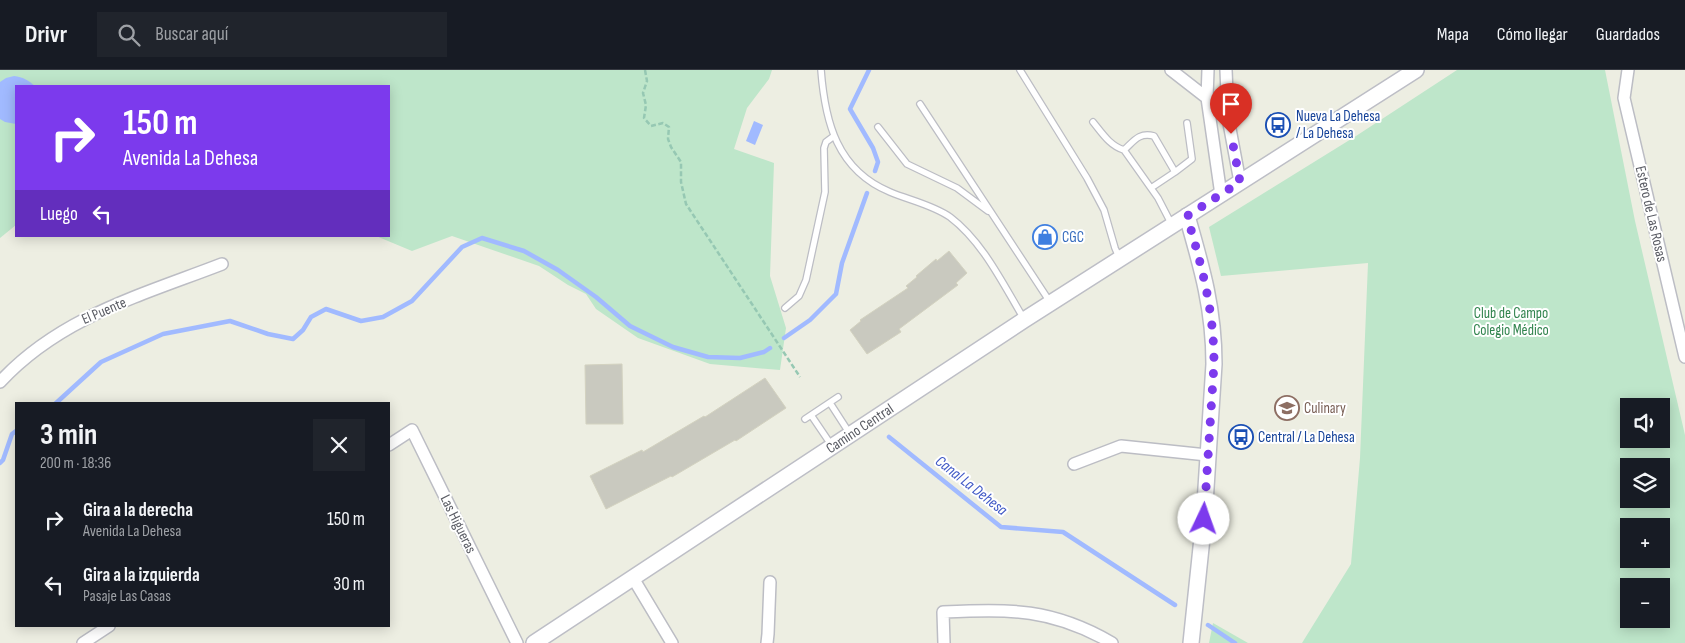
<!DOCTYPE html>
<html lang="es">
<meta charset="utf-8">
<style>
:root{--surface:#171b24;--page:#20242c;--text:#f1f3f6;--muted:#9ea1a6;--line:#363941}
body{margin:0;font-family:"Sofia Sans Condensed",sans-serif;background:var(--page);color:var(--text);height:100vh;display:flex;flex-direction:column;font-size:19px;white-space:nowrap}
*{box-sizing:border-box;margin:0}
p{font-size:16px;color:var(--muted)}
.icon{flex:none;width:28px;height:28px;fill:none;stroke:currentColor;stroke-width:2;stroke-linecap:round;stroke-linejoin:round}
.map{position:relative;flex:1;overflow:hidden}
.details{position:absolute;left:15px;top:332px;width:375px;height:225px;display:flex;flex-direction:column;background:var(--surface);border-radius:0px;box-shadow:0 2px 12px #0003}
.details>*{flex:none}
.top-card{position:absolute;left:15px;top:15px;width:375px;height:152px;border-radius:0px;box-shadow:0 2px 12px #0003;background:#7c3aed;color:#fff;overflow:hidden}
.tools{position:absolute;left:1620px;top:328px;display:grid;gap:10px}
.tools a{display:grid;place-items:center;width:50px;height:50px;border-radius:0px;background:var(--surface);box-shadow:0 2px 12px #0003;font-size:25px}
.pin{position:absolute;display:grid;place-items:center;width:42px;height:42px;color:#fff;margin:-51px -21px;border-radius:50% 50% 50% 0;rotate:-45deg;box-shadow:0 0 5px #0007}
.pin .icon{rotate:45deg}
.me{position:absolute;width:55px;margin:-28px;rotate:3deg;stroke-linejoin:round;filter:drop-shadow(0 0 4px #0008)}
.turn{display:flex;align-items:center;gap:18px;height:105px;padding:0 25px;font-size:22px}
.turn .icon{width:65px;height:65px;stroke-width:2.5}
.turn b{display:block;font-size:35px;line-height:42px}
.then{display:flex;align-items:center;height:48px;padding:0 25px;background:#0003;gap:10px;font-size:19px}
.round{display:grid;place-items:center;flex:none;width:52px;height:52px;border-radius:0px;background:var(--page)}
.summary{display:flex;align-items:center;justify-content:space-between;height:85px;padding:0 25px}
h1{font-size:30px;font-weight:700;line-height:38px}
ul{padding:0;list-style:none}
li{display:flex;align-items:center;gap:15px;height:65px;padding:0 25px}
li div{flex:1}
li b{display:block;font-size:19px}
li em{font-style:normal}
header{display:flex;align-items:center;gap:30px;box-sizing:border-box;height:70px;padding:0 25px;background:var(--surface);border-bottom:1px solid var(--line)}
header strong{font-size:24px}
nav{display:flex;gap:28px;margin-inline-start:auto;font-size:18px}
.search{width:350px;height:45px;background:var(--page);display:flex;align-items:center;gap:12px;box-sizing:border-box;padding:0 18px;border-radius:0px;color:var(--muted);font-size:19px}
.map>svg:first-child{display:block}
.green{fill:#bee6ca;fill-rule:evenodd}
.water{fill:#a1baff}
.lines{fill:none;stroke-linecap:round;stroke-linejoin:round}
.stream{stroke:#a1baff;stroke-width:4.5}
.building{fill:#c9c9bf;stroke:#d3d2c0}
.service-casing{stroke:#bcbdc4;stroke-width:8}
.minor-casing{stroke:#bcbdc4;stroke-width:14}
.secondary-casing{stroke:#bdbec6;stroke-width:18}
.path{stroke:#96c8b3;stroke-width:2.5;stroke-dasharray:5 2.5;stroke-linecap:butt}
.service{stroke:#fff;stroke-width:5.5}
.minor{stroke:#fff;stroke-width:11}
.secondary{stroke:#fff;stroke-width:15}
.route{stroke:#7c3aed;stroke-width:9;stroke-dasharray:0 16.2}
.labels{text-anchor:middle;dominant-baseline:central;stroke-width:4;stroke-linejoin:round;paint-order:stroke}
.transit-label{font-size:15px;fill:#164399;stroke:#fff;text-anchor:start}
.street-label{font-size:15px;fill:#5a5c64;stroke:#fff}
.shop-label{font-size:15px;fill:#366cbe;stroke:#fff;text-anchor:start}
.park-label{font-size:15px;fill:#31844e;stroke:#fff}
.education-label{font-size:15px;fill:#785e54;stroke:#fff;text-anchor:start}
.water-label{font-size:16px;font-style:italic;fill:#4059c6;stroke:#fff}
</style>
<header>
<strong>Drivr</strong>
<div class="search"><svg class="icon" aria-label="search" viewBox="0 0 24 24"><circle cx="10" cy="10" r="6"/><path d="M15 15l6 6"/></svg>Buscar aquí</div>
<nav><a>Mapa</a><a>Cómo llegar</a><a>Guardados</a></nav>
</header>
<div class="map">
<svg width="1685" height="573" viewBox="0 0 1685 573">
<rect width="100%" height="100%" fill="#edeee2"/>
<path class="green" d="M0,0H772L769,9L747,38L734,79L774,93L770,206L786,258L780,300L710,294L638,268L596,239L586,224L568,215L539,196L452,166L412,181L376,166H389V16H16V155L0,168Z
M1457,0H1605L1635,151L1685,365V573H1302L1351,494L1360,388L1368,193L1221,206L1209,157L1356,66ZM1629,336H1661V369H1629ZM1629,396H1661V429H1629ZM1629,456H1661V489H1629ZM1629,516H1661V549H1629Z
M1213,553L1248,573H1209Z"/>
<path class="water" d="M14,6C23,7 28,10 35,16H16V54L5,52L0,49V12L6,8Z
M754,51L763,55L755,75L746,71Z"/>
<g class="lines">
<path class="stream" d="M869,0L850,39L873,78L878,92L875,101
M784,268L810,250L836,224L842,193L867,123
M55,334L101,292L163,264L230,251L268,264L293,269L303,260L311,247L326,239L361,251L383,247L412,231L462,177L482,168L524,181L558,200L596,227L630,256L673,277L708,287L740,288L764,282L770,278
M889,367L1001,457L1063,462L1175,535
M0,393L3,390L12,364L16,361
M1208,555L1235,573"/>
</g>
<path class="building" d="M949,181L967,203L956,213L958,215L899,259L901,262L867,284L850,260L861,251L860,250L908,218L906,216L917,207L916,206L936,189L937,191Z
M622,294L623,354H586L585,295Z
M765,308L786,338L736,371L735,370L672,407L671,406L606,439L590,406L642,380L643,382L704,346L705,347Z"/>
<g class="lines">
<defs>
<path id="service" d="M821,0C825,52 837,100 890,122C909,130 933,135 950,147C983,172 1003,214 1024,249
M1020,0L1087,108L1104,140L1115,178L1119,187
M920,34L1050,232
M1093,52C1102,63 1110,76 1124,80L1158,128L1172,155
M878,57L907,94L957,118L988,141
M1124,80C1134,71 1139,62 1154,66L1175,102L1151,118
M1175,102L1192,89L1187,53
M785,238L799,226L806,210L825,122L824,78L826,72L834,66
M830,333L850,364
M811,345L832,376
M805,349L838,327"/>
<path id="minor" d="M1171,0L1207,28L1227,37
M1208,0L1207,28L1221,125
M1226,0L1228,48L1240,112
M1628,0L1624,28L1685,287
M0,312C60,247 142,225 222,194
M389,375L412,360L517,573
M1074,394L1121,376L1207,385
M633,508L672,573
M83,573L109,556
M767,573L768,564L770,512
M944,573L943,542C1010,539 1052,538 1112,573"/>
<g id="secondary">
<path d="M1187,146C1202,198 1214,239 1214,294L1204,449L1191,573"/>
<path id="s1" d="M534,573L1024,250L1416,0"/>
</g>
</defs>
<use href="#service" class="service-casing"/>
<use href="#minor" class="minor-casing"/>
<use href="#secondary" class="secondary-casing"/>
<path class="path" d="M645,0L647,11L643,23L646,35L644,48L651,56L663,53L669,57L668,69L671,77L681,92V112L686,134L800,307"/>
<use href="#service" class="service"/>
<use href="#minor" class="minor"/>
<use href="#secondary" class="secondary"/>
</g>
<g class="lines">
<path class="route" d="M1204,449L1214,294C1214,240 1202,197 1187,146L1240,112L1231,64"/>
</g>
<defs>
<symbol id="bus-ring" viewBox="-11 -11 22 22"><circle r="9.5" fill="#fff" stroke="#1a4fb4" stroke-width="1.5"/><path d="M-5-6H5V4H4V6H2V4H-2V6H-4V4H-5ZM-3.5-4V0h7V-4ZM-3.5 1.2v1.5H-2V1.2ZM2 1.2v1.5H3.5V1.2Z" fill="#1a4fb4"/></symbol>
<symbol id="shop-ring" viewBox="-11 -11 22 22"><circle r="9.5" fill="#fff" stroke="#3f7fe0" stroke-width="1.5"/><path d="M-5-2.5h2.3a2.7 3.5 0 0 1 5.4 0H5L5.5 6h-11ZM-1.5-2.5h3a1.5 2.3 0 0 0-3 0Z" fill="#3f7fe0"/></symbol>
<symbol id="university-ring" viewBox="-11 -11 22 22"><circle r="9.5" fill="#fff" stroke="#8d6e63" stroke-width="1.5"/><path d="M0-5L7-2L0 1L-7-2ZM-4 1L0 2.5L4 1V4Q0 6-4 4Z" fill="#8d6e63"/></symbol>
</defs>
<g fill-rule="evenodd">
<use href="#bus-ring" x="1264" y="41" width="28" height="28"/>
<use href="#shop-ring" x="1031" y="153" width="28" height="28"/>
<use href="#university-ring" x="1273" y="324" width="28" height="28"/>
<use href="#bus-ring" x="1227" y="353" width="28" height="28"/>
</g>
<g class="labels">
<g class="transit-label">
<text x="1296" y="46">Nueva La Dehesa<tspan x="1296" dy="17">/ La Dehesa</tspan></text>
<text x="1258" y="367">Central / La Dehesa</text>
</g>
<g class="street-label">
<text transform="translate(1651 144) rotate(77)">Estero de Las Rosas</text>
<text transform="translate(104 241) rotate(-23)">El Puente</text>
<text stroke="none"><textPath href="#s1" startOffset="390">Camino Central</textPath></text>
<text transform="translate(458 454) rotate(64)">Las Higueras</text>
</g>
<g class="shop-label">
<text x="1062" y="167">CGC</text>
</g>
<g class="park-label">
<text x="1511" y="243">Club de Campo<tspan x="1511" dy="17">Colegio Médico</tspan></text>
</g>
<g class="education-label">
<text x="1304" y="338">Culinary</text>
</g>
<g class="water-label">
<text transform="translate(971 416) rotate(38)">Canal La Dehesa</text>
</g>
</g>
</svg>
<div class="tools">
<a><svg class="icon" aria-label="sound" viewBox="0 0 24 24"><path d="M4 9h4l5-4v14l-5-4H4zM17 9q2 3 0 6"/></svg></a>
<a><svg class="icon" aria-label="layers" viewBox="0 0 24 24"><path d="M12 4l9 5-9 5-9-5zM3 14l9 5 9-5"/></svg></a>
<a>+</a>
<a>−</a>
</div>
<div class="pin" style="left:1231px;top:64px;background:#d93025"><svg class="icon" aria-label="arrive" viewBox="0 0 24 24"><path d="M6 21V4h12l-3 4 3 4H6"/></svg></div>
<svg class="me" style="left:1204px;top:449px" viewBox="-20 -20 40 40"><circle r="19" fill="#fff"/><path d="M0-13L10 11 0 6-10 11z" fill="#7c3aed"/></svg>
<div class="top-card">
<div class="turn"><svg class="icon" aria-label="right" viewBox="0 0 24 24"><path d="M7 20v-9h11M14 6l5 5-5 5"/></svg><div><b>150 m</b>Avenida La Dehesa</div></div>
<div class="then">Luego<svg class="icon" aria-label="left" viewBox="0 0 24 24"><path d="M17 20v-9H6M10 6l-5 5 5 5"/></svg></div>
</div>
<section class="details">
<div class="summary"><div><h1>3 min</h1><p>200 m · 18:36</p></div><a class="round"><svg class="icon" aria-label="close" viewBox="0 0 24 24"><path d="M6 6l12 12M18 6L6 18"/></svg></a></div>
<ul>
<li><svg class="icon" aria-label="right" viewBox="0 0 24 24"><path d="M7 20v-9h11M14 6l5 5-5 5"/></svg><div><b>Gira a la derecha</b><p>Avenida La Dehesa</p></div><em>150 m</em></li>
<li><svg class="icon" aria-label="left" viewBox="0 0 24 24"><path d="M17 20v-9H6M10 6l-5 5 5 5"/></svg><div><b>Gira a la izquierda</b><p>Pasaje Las Casas</p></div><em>30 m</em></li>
</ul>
</section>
</div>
